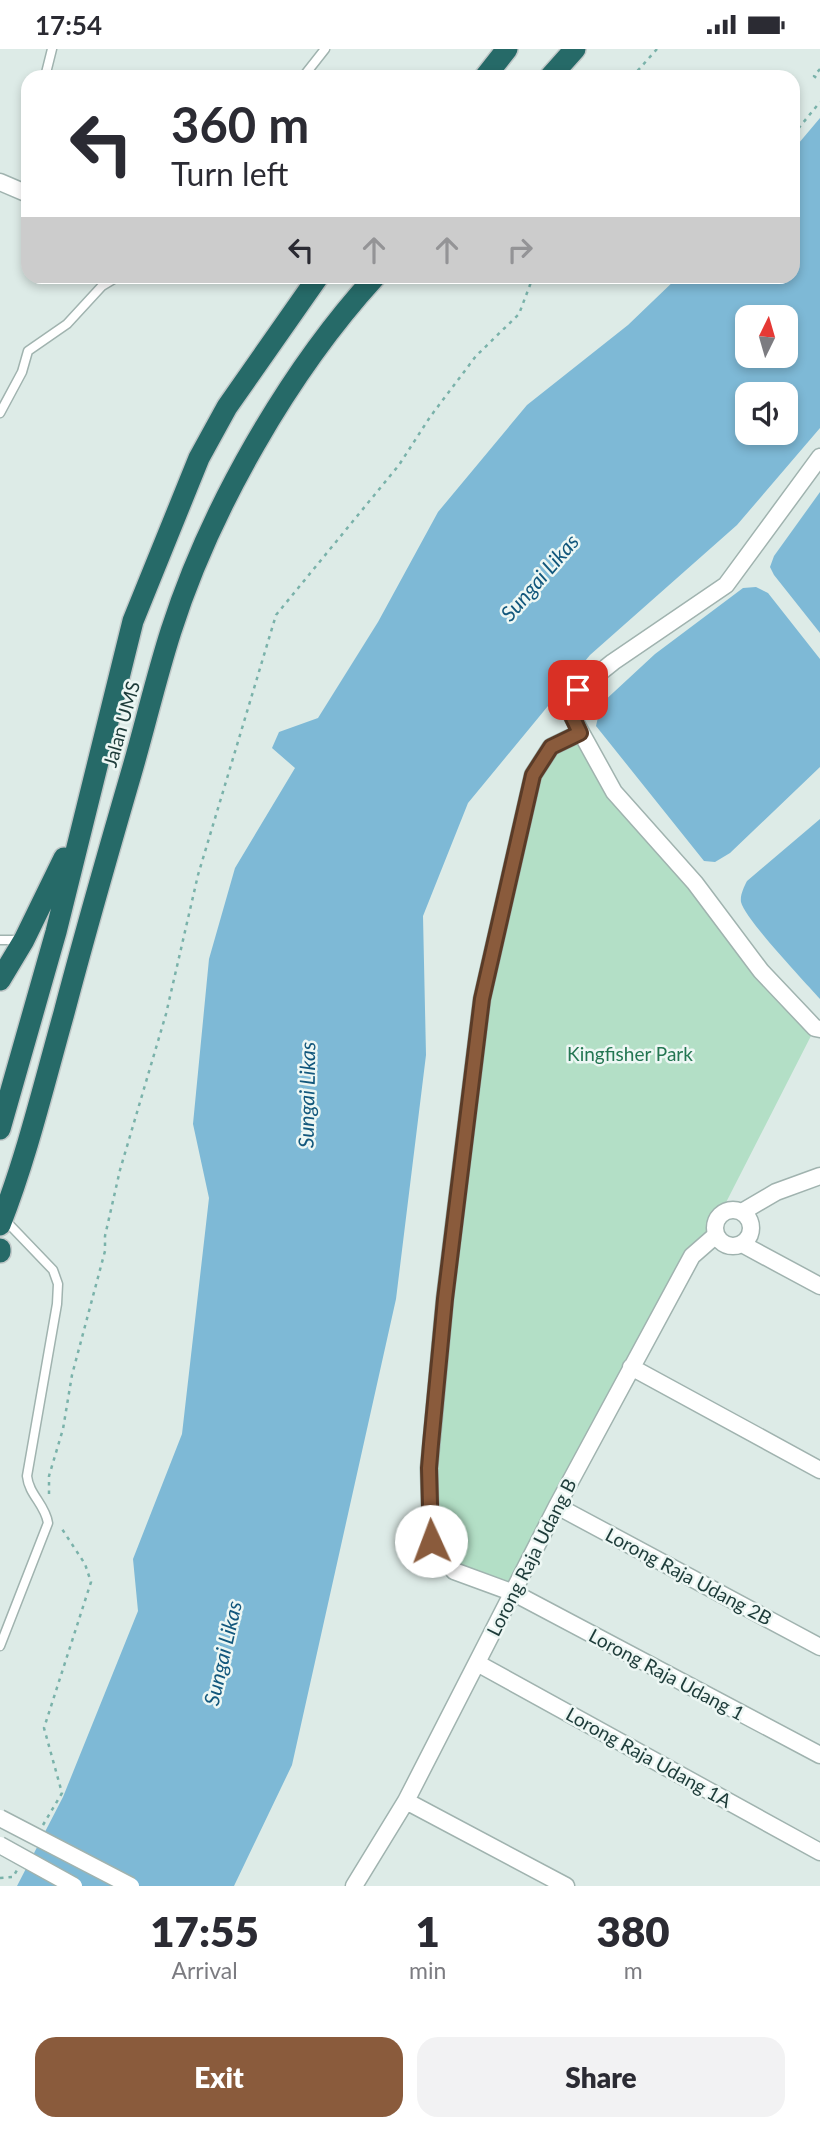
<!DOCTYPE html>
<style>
:root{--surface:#fff;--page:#f2f2f3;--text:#2b2b33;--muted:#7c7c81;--accent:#8a5b3c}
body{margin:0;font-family:Lato,sans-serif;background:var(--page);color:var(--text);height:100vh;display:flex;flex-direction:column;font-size:26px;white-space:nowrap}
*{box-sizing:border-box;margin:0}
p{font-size:23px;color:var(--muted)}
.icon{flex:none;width:38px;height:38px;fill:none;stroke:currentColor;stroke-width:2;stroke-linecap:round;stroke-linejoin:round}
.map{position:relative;height:1837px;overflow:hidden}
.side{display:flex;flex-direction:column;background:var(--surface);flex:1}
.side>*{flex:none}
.top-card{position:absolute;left:21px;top:21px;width:779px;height:214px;border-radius:21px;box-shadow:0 4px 10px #0003;background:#fff;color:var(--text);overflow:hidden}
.needle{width:46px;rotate:5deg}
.fabs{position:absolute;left:735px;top:256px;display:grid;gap:14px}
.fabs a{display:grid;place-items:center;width:63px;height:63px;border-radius:14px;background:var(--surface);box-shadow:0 4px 10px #0003;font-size:35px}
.pin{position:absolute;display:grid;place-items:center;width:60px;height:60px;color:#fff;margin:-30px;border-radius:14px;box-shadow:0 4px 10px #0006}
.me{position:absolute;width:77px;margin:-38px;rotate:358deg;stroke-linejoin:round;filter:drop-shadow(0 0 5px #0008)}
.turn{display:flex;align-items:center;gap:24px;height:147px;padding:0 35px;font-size:32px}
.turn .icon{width:91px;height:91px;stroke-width:2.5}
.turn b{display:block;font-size:49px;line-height:60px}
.lanes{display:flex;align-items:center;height:66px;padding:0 35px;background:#0003;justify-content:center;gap:35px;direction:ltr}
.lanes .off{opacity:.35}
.eta{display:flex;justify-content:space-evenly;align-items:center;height:119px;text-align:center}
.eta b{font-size:42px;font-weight:800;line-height:49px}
.primary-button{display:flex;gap:14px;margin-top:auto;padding:14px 35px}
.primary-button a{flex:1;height:80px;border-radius:21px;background:var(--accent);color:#fff;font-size:28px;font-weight:800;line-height:80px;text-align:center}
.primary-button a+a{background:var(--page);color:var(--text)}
.status{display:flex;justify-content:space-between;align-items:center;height:49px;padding:0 35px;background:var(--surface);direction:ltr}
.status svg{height:19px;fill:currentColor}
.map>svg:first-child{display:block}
.green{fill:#b3dfc6}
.water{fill:#7eb9d6;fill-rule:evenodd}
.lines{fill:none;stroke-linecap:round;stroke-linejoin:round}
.lane-casing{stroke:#a0b3af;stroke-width:11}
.street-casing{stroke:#a0b3af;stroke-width:19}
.highway-casing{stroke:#c0c8c8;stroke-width:24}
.path{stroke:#7ab2aa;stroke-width:2.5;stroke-dasharray:3.5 5;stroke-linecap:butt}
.lane{stroke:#fff;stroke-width:8}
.street{stroke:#fff;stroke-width:16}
.highway{stroke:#266a68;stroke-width:21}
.street-bridge-casing{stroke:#a0b3af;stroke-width:19;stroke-linecap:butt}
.street-bridge{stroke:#fff;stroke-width:16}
.route-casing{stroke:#5a3b27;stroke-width:18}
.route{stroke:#8a5b3c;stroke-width:12}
.labels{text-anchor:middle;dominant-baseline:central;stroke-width:5;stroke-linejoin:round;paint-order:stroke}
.street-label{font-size:19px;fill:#1d3b39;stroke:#edf7f4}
.park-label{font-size:19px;fill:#247652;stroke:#edf7f4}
.water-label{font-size:21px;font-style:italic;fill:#12577c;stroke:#edf7f4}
</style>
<div class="status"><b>17:54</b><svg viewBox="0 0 49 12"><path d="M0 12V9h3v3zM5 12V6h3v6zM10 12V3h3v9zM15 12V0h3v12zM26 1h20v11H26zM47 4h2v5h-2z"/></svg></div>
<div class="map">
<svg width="820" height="1837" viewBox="0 0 820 1837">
<rect width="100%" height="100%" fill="#ddebe7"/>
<path class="green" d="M580,684L614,743L815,979L715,1175L716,1186L692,1207L514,1544L454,1522L431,1492L429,1419L482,950L527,756L551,698Z"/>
<path class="water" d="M820,69V379L737,476L590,606L468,754L423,867L426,1006L396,1250L292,1716L234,1837H17L63,1748L138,1562L133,1510L182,1385L209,1149L193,1075L209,910L235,819L295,719L272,699L279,683L318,669L378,573L438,463L527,356L628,276L678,228H793V101ZM747,268H786V306H747ZM747,345H786V383H747Z
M820,443V584L774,526L770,518L774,507Z
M756,538L768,544L820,610V718L730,804L715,813L704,812L596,677L601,655L655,605L743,539Z
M820,770V950C805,933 745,870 741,853C740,846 744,838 747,832Z"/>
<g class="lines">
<defs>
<path id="lane" d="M45,28L52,0
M303,28L325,0
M0,364L22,323L28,302L67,275L102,237L117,228
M0,891H22
M0,1597L48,1474C45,1455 29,1446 27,1427L57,1255L58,1235L53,1221L5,1171"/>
<path id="street" d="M0,133L28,145
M820,408L726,536L613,613L578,641L572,667L614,743L695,834L761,922L815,979L820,980
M580,684L551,698L533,726L482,950L445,1249L429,1419L431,1492L454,1522L514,1544L820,1706
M715 1179a18 18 0 1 1 36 0a18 18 0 1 1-36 0Z
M742,1163L776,1143L820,1127
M742,1195L820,1237
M631,1318L820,1421
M557,1457L820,1598
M477,1614L820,1803
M406,1752L566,1837
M354,1837L406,1752L557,1457L692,1207L716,1186"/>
<path id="highway" d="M485,28L507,0
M550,28L575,0
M0,931L24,891L64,809
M0,1080L56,883L133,572L199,409L227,358L318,228
M0,1176C27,1107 44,1035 64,964C85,884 108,804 131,725C145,677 156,629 171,582C210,460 289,322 375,228
M0,1200V1203"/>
</defs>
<use href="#lane" class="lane-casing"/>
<use href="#street" class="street-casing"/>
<use href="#highway" class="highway-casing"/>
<path class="path" d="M820,20L814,27L820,32
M632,28L657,0
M793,86L820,53
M49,1445V1427L63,1380L72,1326L105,1202V1187L120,1121L166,965L198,826L276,566L399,416L430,368L476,307L519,265L533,228
M43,1776L62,1744L44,1679L91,1533L85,1515L60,1477
M0,1829L13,1828L17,1821"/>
<use href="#lane" class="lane"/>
<use href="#street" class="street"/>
<use href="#highway" class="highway"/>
<defs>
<path id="street-bridge" d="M0,1769L131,1837
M0,1796L74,1837"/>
</defs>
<use href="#street-bridge" class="street-bridge-casing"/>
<use href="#street-bridge" class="street-bridge"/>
</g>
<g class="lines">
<defs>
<path id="route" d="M431,1492L429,1419L431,1395L445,1250L482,950L533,726L551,698L580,684L572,667L578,641"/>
</defs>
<use href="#route" class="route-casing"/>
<use href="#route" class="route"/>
</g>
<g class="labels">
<g class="street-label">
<text transform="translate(121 675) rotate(-74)">Jalan UMS</text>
<text transform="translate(531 1508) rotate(-63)">Lorong Raja Udang B</text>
<text transform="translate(689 1527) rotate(28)">Lorong Raja Udang 2B</text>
<text transform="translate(667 1625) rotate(28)">Lorong Raja Udang 1</text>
<text transform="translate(649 1708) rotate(29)">Lorong Raja Udang 1A</text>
</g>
<g class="park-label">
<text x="630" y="1004">Kingfisher Park</text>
</g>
<g class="water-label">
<text transform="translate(539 528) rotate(-49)">Sungai Likas</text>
<text transform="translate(306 1046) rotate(-89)">Sungai Likas</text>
<text transform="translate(222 1604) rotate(-77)">Sungai Likas</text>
</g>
</g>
</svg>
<div class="fabs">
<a><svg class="needle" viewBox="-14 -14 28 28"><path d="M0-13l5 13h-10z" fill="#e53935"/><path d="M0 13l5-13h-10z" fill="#7c7c81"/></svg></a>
<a><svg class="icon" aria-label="sound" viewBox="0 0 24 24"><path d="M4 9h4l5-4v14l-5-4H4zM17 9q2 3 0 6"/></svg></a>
</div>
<div class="pin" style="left:578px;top:641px;background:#d93025"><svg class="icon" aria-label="arrive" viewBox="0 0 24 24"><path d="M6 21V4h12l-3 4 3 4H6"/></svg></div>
<svg class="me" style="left:431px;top:1492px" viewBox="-20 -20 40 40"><circle r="19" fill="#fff"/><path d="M0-13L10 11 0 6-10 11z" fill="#8a5b3c"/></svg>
<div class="top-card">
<div class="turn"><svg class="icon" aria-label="left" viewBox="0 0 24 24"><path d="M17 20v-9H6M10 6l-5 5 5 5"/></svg><div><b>360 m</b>Turn left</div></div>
<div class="lanes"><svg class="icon" aria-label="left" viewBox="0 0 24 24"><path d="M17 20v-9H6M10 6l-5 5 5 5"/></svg><svg class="icon off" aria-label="ahead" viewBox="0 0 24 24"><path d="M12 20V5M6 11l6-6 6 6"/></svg><svg class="icon off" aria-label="ahead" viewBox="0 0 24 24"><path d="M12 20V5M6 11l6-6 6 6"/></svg><svg class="icon off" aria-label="right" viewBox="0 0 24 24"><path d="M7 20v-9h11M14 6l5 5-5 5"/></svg></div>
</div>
</div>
<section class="side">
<div class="eta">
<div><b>17:55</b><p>Arrival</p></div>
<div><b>1</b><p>min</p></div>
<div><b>380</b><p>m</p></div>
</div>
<div class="primary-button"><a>Exit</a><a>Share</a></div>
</section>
